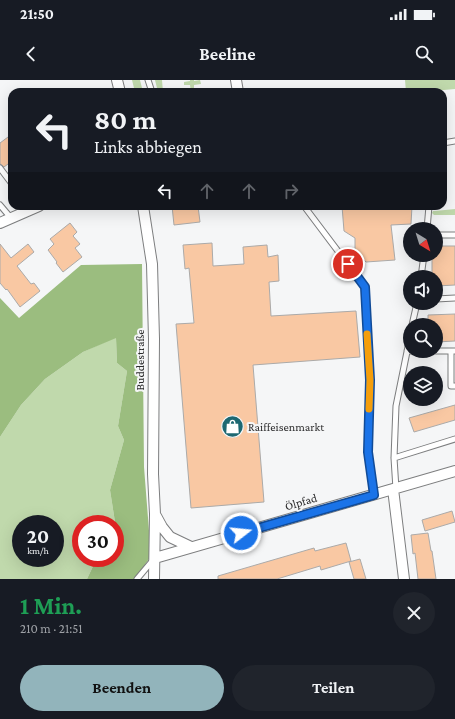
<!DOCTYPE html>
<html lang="de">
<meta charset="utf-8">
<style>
:root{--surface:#171b24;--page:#20242c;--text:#f1f3f6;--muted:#9ea1a6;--accent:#92b4bb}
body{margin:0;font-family:"Crimson Pro",serif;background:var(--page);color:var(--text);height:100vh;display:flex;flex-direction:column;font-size:15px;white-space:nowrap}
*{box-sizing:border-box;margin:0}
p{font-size:13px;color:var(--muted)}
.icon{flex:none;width:22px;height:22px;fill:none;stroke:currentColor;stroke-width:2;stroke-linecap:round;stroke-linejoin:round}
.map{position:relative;height:499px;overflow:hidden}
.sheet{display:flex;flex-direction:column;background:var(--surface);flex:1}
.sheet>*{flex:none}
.guide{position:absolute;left:8px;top:8px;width:439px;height:122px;border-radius:12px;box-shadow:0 4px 16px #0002;background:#171b24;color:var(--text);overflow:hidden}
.needle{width:26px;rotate:142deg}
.fabs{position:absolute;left:403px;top:142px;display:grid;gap:8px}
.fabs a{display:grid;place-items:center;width:40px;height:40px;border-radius:50%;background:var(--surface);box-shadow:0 4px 16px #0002;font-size:20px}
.speed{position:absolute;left:12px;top:435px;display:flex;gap:8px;font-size:20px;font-weight:700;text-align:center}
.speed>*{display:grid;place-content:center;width:52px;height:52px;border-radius:50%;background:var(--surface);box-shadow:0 4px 16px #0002;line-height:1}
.speed small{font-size:10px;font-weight:400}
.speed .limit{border:6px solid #d22;background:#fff;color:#111}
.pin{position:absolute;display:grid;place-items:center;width:34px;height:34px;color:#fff;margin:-17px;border:2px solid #fff;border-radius:50%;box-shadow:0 1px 4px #0007}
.me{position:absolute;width:44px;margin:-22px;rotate:74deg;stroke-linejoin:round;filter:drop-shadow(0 0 3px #0008)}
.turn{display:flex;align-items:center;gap:14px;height:84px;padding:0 20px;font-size:18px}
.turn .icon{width:52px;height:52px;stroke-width:2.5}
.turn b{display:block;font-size:28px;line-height:34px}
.lanes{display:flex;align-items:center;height:38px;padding:0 20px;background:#0003;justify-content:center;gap:20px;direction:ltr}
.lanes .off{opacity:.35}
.round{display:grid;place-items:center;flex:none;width:42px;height:42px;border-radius:21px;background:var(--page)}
.head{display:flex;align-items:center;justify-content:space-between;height:68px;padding:0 20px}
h1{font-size:24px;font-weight:700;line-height:30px;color:#1e9e55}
.primary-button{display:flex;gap:8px;margin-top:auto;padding:8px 20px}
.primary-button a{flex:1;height:46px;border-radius:24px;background:var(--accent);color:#111;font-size:16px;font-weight:700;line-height:46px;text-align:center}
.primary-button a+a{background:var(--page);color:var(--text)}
.status{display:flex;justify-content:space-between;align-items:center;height:28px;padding:0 20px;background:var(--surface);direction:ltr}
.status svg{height:11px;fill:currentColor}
header{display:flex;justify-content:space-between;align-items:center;height:52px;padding:0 20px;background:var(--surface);font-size:18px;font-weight:700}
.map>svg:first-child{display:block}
.green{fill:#c0d9ac;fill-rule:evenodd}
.forest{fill:#9bbd7f}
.building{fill:#f9c8a3;stroke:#abaaa9}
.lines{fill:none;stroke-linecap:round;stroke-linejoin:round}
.lane-casing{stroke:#7d7e7f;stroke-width:7}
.street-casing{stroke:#7d7e7f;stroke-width:12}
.lane{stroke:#fff;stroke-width:5}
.street{stroke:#fff;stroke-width:10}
.route-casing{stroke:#114b97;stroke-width:10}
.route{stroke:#1a73e8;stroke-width:7}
.slow{stroke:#f59e0b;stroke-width:7}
.labels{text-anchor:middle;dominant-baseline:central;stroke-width:4;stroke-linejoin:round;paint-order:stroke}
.street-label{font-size:12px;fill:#2b2b2c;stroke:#f5f6f7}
.poi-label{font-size:12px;fill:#2b2b2c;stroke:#f5f6f7;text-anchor:start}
</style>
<div class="status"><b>21:50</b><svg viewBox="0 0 49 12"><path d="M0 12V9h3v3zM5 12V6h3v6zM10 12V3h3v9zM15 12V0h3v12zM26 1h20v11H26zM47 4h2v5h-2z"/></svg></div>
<header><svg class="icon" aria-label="back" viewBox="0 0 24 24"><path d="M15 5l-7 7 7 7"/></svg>Beeline<svg class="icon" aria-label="search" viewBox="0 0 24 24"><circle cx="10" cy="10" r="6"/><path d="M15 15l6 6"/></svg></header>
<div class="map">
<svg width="455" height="499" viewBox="0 0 455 499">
<rect width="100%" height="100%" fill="#f5f6f7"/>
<path class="green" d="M132,0H140L143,12H135Z
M155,0H162L163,12H158Z
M190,0H194V1L200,0L201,4L194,5V12H191L190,5H184V2L190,1Z
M405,0H455V9L422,12H406Z
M455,129V135H434L432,133L433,131H435Z
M116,257L117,283L127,291L118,346L124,360L110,410L115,442L114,444H81V478H97L87,499H0V357L21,325L45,299L83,272ZM21,444H55V478H21Z"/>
<path class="forest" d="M142,184L144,387L151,476L135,499H87L97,478H115V444H114L115,442L110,410L124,360L118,346L127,291L117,283L116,258L83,272L45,299L21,325L0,357V218L19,238L81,185Z"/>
<path class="building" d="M12,54V81L4,87L2,85L0,84V63Z
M172,126H198L200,142L174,145Z
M342,126H412L411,144L391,145L395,180L366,182L355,171V158L344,151Z
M70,143L77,152L73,156L80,164L75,168L82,177L63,192L56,183L57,182L48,170L54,164L50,159Z
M212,163L213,186L244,184L243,167L267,165L268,177L278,175L279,201L269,202L271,236L356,231L360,277L253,285L264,422L191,428L176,244L194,243L189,188L185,189L183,165Z
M0,164L11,178L28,164L34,172L17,186L31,204L34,203L40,211L20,227L7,209L6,210L0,203Z
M436,166H455V205L436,206V197H432V175H436Z
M455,234V261L436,262V245H428V235Z
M455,325V340L414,352L409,338Z
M452,431L455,442L425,451L422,440Z
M428,453L431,471H432L436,499H418L415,473L413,474L411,455Z
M346,463L351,481L321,490L320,486L277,499H218V496L314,468L315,471Z
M360,479L366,499H354L349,482Z"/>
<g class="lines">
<defs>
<path id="lane" d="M148,0L152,12
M443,63L455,61
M0,88L12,104
M0,125L11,138
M304,126L365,207L370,300L368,372L373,415
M427,149L429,126
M436,155H455
M421,197L424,175
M436,219L455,218
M412,245L417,223
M407,271H432
M436,271H455
M451,271V306H455
M394,378L455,359
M396,409L394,378L396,326L410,257
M137,499L153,480"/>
<path id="street" d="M117,0L120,12
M236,0L238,12
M143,126L152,184L154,259L153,394L155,434L154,499
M0,143L39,126
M393,409L404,499
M156,436L162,447L170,457L191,467
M155,478L455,391"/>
</defs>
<use href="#lane" class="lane-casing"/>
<use href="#street" class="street-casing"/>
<use href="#lane" class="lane"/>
<use href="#street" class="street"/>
</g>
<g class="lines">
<defs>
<path id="route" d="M241,453L374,415L368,372L370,300L365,207L348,184"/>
</defs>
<use href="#route" class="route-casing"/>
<use href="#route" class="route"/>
<path class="slow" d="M367,254L370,300L369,329"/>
</g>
<defs>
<symbol id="shop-disc" viewBox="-11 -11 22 22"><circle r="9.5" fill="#1d6872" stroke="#f5f6f7"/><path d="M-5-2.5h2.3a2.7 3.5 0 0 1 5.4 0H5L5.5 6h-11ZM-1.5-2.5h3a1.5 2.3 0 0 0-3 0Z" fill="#fff"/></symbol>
</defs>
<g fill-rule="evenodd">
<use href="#shop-disc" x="220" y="334" width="25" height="25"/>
</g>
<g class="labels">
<g class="street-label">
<text transform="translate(140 280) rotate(-90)">Buddestraße</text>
<text transform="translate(301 422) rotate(-16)">Ölpfad</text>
</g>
<g class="poi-label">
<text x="248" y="347">Raiffeisenmarkt</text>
</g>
</g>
</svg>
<div class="fabs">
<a><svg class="needle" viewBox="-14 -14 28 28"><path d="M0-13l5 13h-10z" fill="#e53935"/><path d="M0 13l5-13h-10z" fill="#9ea1a6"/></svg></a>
<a><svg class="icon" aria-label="sound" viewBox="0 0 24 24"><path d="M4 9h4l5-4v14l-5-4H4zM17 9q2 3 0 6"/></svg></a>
<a><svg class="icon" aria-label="search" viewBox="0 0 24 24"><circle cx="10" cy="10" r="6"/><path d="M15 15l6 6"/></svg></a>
<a><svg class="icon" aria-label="layers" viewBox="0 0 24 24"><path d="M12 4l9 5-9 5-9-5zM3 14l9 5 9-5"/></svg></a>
</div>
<div class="speed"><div>20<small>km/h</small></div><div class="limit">30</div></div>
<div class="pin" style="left:348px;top:184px;background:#d93025"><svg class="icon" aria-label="arrive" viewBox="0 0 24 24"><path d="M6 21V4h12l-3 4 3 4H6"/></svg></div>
<svg class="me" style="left:241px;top:453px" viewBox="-20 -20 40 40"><circle r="17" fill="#1a73e8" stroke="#fff" stroke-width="3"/><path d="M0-11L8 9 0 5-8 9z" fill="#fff"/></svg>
<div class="guide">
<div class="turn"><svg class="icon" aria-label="left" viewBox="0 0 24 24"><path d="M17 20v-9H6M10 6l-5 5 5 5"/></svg><div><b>80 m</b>Links abbiegen</div></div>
<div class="lanes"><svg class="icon" aria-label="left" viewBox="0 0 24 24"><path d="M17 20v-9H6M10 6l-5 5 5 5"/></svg><svg class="icon off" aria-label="ahead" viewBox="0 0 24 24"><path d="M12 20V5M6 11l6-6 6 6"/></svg><svg class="icon off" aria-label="ahead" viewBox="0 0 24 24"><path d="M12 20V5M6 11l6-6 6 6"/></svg><svg class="icon off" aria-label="right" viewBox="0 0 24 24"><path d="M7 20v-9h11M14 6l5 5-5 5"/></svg></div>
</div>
</div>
<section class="sheet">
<div class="head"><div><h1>1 Min.</h1><p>210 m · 21:51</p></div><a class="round"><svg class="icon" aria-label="close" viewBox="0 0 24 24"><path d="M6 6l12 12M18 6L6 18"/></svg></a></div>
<div class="primary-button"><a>Beenden</a><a>Teilen</a></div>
</section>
